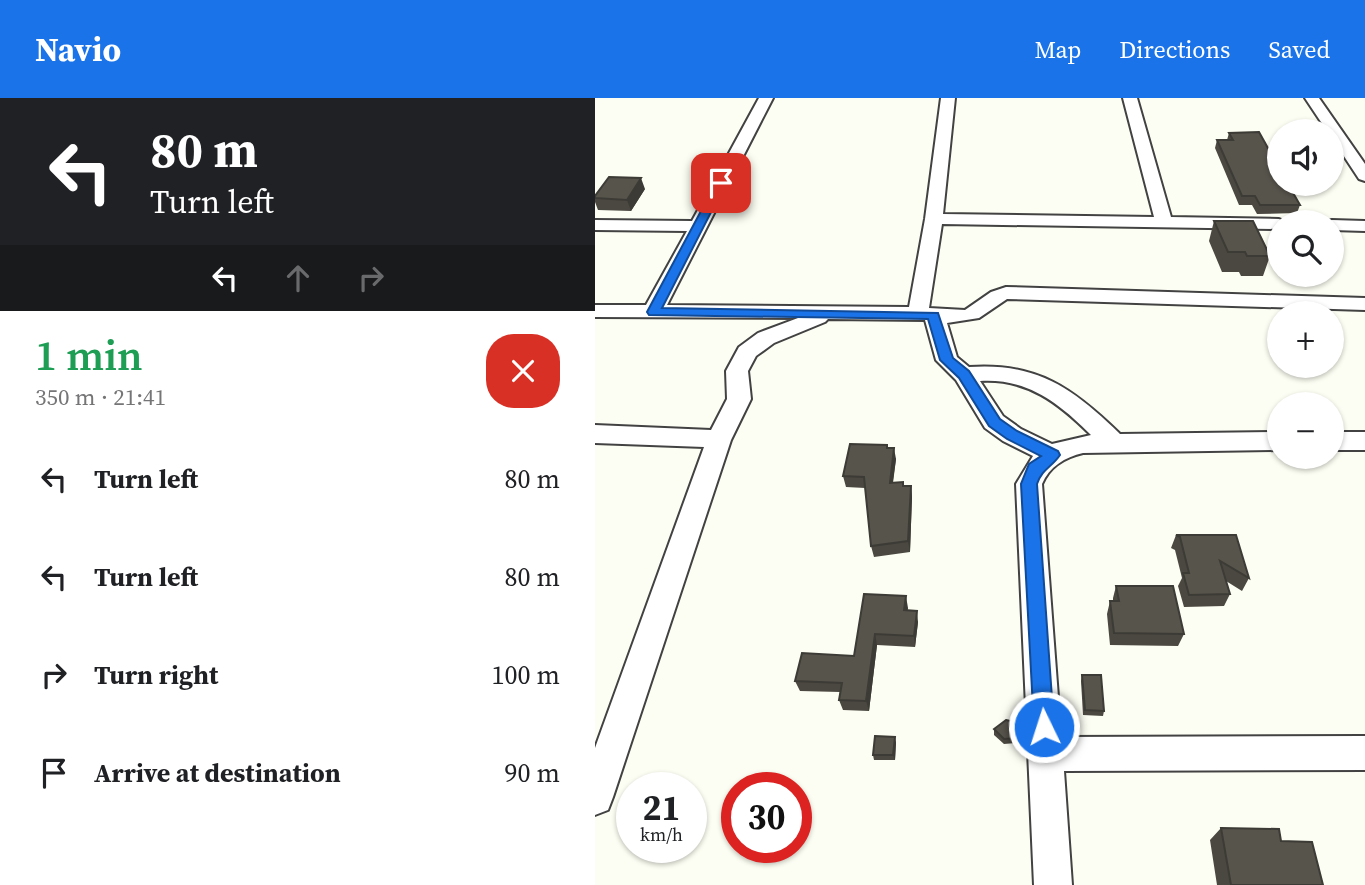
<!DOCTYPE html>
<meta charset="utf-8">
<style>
:root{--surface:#fff;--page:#f2f2f2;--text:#202124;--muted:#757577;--accent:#1a73e8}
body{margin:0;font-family:"Source Serif 4",serif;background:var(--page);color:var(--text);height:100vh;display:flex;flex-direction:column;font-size:26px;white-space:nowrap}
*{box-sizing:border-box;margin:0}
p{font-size:23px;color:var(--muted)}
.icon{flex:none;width:38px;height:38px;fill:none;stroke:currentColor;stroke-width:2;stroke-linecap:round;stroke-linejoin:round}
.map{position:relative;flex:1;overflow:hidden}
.details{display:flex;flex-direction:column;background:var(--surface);width:595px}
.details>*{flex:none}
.guide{background:#202124;color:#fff;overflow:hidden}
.tools{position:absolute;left:672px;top:21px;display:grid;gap:14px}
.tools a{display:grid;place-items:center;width:77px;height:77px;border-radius:50%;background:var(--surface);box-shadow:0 2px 5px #0004;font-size:35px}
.speed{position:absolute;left:21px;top:674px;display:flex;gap:14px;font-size:35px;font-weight:700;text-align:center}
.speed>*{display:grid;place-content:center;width:91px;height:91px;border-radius:50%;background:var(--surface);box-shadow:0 2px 5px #0004;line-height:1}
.speed small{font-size:18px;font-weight:400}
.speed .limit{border:10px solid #d22;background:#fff;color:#111}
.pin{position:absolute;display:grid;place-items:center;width:60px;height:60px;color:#fff;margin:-30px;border-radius:14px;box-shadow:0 4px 10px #0006}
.me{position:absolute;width:77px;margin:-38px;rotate:356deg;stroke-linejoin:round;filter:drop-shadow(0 0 5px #0008)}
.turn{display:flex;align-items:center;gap:24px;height:147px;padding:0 35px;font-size:32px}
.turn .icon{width:91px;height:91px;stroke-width:2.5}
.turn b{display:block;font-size:49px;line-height:60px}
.lanes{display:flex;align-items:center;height:66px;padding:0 35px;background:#0003;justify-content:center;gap:35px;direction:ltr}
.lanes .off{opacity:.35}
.round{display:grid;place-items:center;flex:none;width:74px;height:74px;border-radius:28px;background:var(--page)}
.overview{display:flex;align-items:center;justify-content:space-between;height:119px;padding:0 35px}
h1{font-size:42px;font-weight:600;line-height:52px;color:#1e9e55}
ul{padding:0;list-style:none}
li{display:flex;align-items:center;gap:21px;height:98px;padding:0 35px}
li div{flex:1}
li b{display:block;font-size:26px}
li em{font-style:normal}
header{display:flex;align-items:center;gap:42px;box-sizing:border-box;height:98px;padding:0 35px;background:var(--accent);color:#fff}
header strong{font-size:33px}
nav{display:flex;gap:38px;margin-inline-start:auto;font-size:24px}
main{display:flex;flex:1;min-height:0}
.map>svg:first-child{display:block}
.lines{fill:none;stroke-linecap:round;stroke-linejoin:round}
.minor-casing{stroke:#424242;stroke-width:4}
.minor{fill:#fff;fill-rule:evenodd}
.wall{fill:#4b4841}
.shaded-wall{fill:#3d3b35}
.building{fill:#57544c;stroke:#3d3b35;stroke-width:2}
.route{fill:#1a73e8;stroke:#114b97;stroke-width:2}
</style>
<header>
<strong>Navio</strong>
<nav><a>Map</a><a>Directions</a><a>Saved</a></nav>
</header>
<main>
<section class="details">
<div class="guide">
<div class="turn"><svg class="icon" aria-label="left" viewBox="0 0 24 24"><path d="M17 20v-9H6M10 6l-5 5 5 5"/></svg><div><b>80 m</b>Turn left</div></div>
<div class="lanes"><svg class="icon" aria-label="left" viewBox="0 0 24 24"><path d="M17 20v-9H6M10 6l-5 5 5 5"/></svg><svg class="icon off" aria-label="ahead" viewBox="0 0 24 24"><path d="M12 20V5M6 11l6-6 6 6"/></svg><svg class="icon off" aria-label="right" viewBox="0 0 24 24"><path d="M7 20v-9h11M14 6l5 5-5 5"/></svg></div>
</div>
<div class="overview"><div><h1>1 min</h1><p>350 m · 21:41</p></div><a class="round" style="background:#d93025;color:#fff"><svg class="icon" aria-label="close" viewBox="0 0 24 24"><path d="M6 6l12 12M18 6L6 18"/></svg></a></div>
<ul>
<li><svg class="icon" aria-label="left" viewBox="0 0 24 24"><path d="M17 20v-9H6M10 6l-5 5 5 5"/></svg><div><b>Turn left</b></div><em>80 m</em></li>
<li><svg class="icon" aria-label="left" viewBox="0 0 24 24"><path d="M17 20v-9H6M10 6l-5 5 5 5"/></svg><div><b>Turn left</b></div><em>80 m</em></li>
<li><svg class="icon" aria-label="right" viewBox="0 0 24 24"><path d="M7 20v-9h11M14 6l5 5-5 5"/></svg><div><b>Turn right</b></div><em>100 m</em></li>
<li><svg class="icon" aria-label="arrive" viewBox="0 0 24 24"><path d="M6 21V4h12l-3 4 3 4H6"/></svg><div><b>Arrive at destination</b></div><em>90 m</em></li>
</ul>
</section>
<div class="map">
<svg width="770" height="787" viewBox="0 0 770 787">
<rect width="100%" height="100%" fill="#fdfef3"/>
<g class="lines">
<defs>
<path id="minor" d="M164,0H178L72,207L314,209L330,121L346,0H360L348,116L559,119L528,0H542L576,119L684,121L692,124H684V131L347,126L334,210L370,212L396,194L411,189L770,200V212L412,201L384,220L352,225L362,259L374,269C442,264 479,291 525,336L684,334V352L488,355C470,359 454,369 447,386L466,639L770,638V672L469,673L477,787H439L421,386L438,358L408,343L390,330L361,282L341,262L330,222L233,221L230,224L179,245L161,258L153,273L156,301L136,342L18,699L13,712L0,717V650L109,349L0,345V327L116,332L132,301L131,273L144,249L163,235L203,220L0,219V207H51L92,133L0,132V122L97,123ZM385,283C432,280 464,305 496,337L457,346L426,331L408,318Z
M710,0H724L770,66V83L764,81L737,40V33H732Z
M737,122L770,123V133L737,132V124H730Z
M737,334H770V352H737Z"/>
</defs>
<use href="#minor" class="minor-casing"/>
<use href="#minor" class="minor"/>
</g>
<path class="wall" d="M634,35L705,107L702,115L662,116L657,107H644L620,50L622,42H632Z
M50,91L36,113L3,112L0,104V98Z
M619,123L675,158L668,178H646L644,174H627L614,143Z
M293,350L301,361L298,385L309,388H316L317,399L315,454L279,459L276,448L270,390L251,389L248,378Z
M581,437L654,480L647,493L631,483L635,496L629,508L589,509L583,488L587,480L580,452L576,450Z
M521,488L589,536L583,548L515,547L512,516L515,503H518V500Z
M269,496L313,510L312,512L323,524L320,549L282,547L274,613L248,612L244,602L245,594L205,593L200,583L259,558Z
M487,577L509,613L508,618L488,617L486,583Z
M399,631L422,640L421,645L409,646L399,637Z
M301,644L300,662H279L278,657Z
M626,730L686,743L728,787H622L615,742Z"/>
<path class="shaded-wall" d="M46,80L50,91L36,113L32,102Z
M299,350L301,361L296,396L295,385Z
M316,388L317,399L315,454L313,443Z
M311,498L313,510L311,523L309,512Z
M322,513L323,524L320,549L319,538Z
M280,536L282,547L274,613L271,603Z
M300,639L301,644L300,662L298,657Z"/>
<path class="building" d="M664,34L684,70V86H693L705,107H665L660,98H647L622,42H638L634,35Z
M14,79L46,80L32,102L0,100V98Z
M619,123H658L675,158H652L650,154H633Z
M255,346L292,347V350H299L295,385L308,384V388H316L313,443L276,448L269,379L248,378Z
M581,437H641L654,480L625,463L635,496L594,497L588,475H594L585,439Z
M521,488H578L589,536L519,535L515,503H524Z
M269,496L311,498L309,512L322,513L319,538L280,536L271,603L244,602L247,585L200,583L207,555L259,558Z
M487,577H506L509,613L490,612Z
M411,622L420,624L422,640L409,641L399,631Z
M280,638L300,639L298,657H278Z
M626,730L684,731L686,743L717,744L728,787H636Z"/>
<path class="route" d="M126,82L131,85L67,210L343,215L358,260L374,273L405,321L422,333L463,353L465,357C457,369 447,371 442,386L459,629L456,636L449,639L442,636L439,629L426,386L434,366L446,358L412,341L394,328L364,280L345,262L333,221L54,217L52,214L121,85Z"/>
</svg>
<div class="tools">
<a><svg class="icon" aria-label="sound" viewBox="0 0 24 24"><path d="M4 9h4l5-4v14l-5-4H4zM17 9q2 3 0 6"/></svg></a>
<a><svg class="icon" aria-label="search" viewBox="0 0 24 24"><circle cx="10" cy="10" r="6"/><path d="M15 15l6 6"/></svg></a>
<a>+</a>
<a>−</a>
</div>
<div class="speed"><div>21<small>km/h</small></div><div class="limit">30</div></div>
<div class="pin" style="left:126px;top:85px;background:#d93025"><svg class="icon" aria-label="arrive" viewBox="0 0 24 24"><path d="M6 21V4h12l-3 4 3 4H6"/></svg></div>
<svg class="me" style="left:449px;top:629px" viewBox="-20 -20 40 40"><circle r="17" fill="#1a73e8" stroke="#fff" stroke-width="3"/><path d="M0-11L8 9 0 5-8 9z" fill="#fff"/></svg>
</div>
</main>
